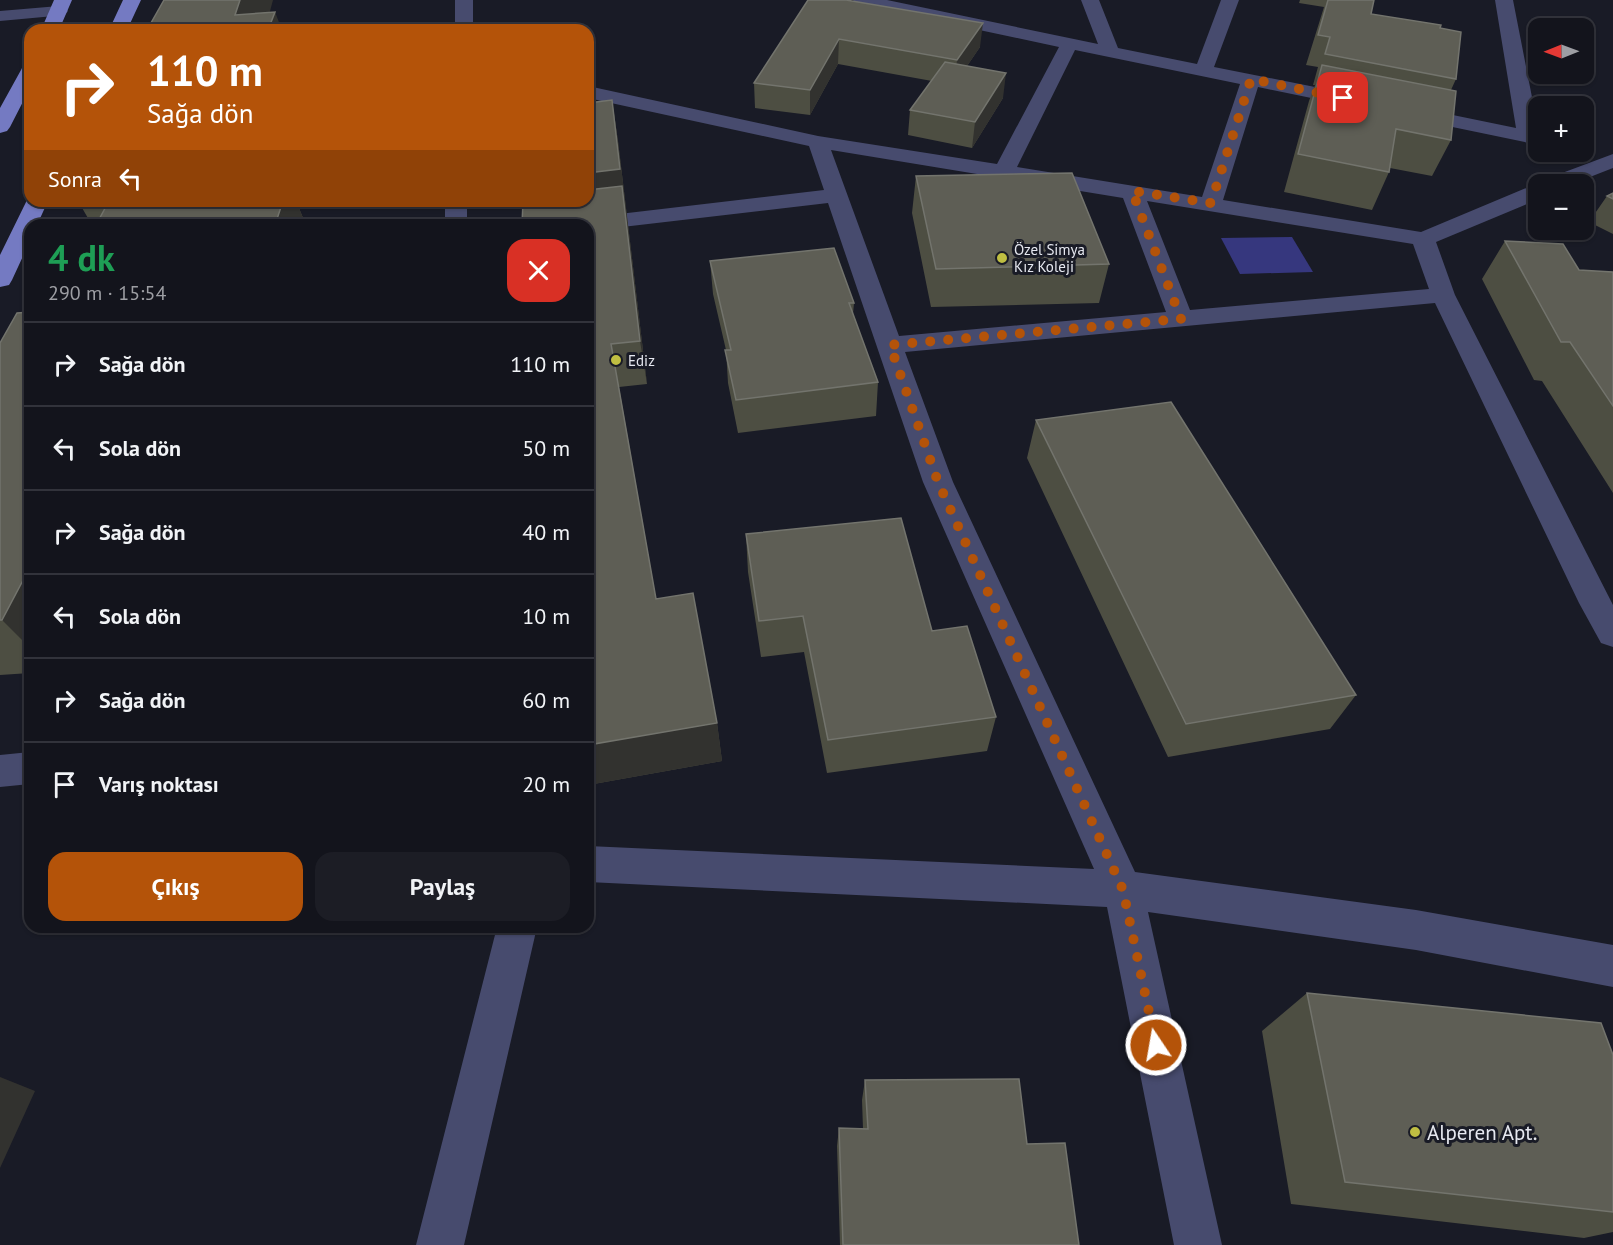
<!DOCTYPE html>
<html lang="tr">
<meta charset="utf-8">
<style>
:root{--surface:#13141c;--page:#1c1d25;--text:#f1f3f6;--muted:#9d9ea3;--line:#32333b;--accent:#b45309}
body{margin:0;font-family:"PT Sans",sans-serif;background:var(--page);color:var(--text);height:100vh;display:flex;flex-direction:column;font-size:22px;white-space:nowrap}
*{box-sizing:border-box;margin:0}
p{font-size:20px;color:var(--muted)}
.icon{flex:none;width:33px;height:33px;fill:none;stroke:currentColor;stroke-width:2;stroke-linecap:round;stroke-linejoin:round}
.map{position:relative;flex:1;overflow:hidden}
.side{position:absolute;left:24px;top:219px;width:570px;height:714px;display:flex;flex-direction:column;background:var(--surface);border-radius:18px;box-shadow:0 2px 4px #0004,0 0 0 2px var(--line)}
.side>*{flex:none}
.banner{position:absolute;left:24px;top:24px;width:570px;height:183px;border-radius:18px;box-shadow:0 2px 4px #0004,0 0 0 2px var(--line);background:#b45309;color:#fff;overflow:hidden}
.needle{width:39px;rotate:269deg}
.tools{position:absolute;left:1528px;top:18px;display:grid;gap:12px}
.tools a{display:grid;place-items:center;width:66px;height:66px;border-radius:12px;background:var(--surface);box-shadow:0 2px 4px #0004,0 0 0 2px var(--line);font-size:30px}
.pin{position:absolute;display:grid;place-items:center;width:51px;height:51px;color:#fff;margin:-26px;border-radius:12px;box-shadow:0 3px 9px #0006}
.me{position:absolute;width:66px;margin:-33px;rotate:348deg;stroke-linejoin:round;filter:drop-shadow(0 0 4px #0008)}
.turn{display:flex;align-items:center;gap:21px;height:126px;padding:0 24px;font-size:27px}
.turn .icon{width:78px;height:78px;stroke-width:2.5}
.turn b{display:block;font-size:42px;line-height:51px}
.then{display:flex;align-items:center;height:57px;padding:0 24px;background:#0003;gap:12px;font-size:22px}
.round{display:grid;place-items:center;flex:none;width:63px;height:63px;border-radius:18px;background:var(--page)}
.overview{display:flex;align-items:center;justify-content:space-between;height:102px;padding:0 24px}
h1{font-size:36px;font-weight:600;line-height:45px;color:#1e9e55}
.action{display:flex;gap:12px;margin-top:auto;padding:12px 24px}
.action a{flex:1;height:69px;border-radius:18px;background:var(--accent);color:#fff;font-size:24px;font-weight:600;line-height:69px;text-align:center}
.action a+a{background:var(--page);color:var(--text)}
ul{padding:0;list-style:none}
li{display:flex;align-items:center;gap:18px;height:84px;padding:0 24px;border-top:2px solid var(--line)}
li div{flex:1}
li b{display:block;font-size:22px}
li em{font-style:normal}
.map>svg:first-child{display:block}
.green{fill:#36377e}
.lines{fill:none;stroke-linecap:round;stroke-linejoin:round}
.minor{fill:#474b6e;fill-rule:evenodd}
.major{fill:#747ac2;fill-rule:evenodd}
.wall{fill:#4d4e42}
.shaded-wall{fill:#32322f}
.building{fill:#5e5e55;stroke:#73746d;stroke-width:1.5}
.route{stroke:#b45309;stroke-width:10;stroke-dasharray:0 18}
.poi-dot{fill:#bfbe42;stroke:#191b26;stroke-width:2}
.labels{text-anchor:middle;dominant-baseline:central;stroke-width:6;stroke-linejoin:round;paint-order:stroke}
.far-poi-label{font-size:15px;fill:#e6e8f0;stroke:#191b26;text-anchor:start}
.near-poi-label{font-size:21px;fill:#e6e8f0;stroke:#191b26;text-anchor:start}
</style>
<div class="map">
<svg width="1613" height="1245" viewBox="0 0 1613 1245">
<rect width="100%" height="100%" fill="#191b26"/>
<path class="green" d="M1292,237L1313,272L1240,274L1221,238Z"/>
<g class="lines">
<path class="minor" d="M455,0H473V30H455Z
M853,0H887L1098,44L1081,0H1099L1118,48L1197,64L1221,0H1239L1214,67L1355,95L1362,97L1365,101L1362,105L1355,107L1258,87L1223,200L1421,232L1531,186L1539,184V199L1436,242L1455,295L1613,605V647L1601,643L1579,603L1435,303L905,352L953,482L1135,872L1416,910L1613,945V987L1416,950L1148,912L1222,1245H1174L1107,907L588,882V846L1094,869L923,482L828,203L588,231V225H574L577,220L585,218L824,190L809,146L588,98V86L818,136L997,164L1059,47L862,5L856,4ZM1075,50L1240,84L1202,197L1017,167ZM831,150L1123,198L1166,312L899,336ZM1147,201L1413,244L1429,289L1190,310Z
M1495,0H1513L1539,133V145L1409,118L1402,116L1399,112L1402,108L1409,106L1516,128Z
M59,6L65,7L68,11L65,15L0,21V11Z
M1613,154V168L1572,184H1543L1546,179Z
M445,201H467V225H445Z
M30,752V784L0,787V755Z
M497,927H537L464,1245H416Z"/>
<path class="major" d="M54,0H72L59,30H41Z
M123,0H141L127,30H109Z
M30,64V88L10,127L7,131L0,133V108L21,70L23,66Z
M29,196L30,201H48L37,225H30V241L12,280L9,285L0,287V255Z"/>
</g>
<path class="wall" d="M808,0L980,47L967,66L1003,98L972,148L908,135L910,110L932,81L838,64L810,115L755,108L754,83Z
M1300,0H1374L1371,14L1440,28L1456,79L1451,90V140L1432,176L1390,168L1389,172L1372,210L1284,192L1309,101L1315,85H1313L1318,67L1306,65L1324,7L1299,3Z
M612,100L618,141L647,384L619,387L656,599L717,723L722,761L588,785V225L523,212L520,201H588Z
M916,176L1109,264L1099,303L931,307L912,213Z
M1613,193V234L1589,222L1607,196Z
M78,201H296L306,225H92Z
M1505,241L1579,270L1613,272V493L1542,381L1534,380L1482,279Z
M710,261L854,303L853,314L878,382L876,416L738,433L728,383L726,350L713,294Z
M30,312V673L0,675V343Z
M1036,420L1356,695L1330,729L1168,757L1027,458Z
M746,534L932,631L996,717L987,751L827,773L804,652L761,657L748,572Z
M1307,993L1613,1055V1232L1584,1238L1291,1204L1262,1031Z
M865,1080L1027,1144L1079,1245H840L837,1146L839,1128L863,1129L862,1100Z"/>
<path class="shaded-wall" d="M240,0H273L265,30L235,15Z
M275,12L282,30H268Z
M983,23L980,47L954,85L957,60Z
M839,39L838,64L810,115V90Z
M1006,73L1003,98L972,148L975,122Z
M612,100L618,141L647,384L640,341L588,201V173Z
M283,201H296L306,225H275Z
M520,201H528L526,224Z
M30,567V648L2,620Z
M717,723L722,761L588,785V745Z
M0,1077L35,1091L0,1168Z"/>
<path class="building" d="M164,0H240L235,15L275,12L268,30H147Z
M808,0H846L983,23L957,60L839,39L810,90L754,83Z
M1328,0H1374L1371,14L1441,25L1440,28L1461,32L1456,79L1325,54L1330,37L1318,35Z
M945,62L1006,73L975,122L910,110Z
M1322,65L1456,91L1451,140L1396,129L1389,172L1298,154Z
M612,100L620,169L588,173V103Z
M1072,173L1109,264L936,269L916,176Z
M622,186L640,341L611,344L656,599L693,593L717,723L588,745V225H522L523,201H588V190Z
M1613,193V199L1607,196Z
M109,201H283L275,225H96Z
M1505,241L1563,244L1579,270L1613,272V406L1570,342H1561Z
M834,248L854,303H849L878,382L736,400L725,350H731L710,261Z
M30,312V567L2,620H0V343L17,313Z
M1171,402L1356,695L1186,724L1036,420Z
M901,518L932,631L967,626L996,717L828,740L803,616L759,621L746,534Z
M1307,993L1601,1023L1613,1055V1212L1345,1182Z
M1019,1079L1027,1144L1065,1143L1079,1245H843L839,1128L868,1129L865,1080Z"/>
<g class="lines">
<path class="route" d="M1156,1045L1123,890L938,482L890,345L1181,319L1132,191L1211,203L1251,79L1343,98"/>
</g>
<g class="poi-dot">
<circle cx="1002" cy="258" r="6"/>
<circle cx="616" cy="360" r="6"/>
<circle cx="1415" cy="1132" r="6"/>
</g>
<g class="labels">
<g class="far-poi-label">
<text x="1014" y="249">Özel Simya<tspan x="1014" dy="17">Kız Koleji</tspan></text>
<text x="628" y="360">Ediz</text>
</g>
<g class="near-poi-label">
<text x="1427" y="1132">Alperen Apt.</text>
</g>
</g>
</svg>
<div class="tools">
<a><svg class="needle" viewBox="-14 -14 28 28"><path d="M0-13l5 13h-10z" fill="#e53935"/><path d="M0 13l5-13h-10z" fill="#9d9ea3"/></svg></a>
<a>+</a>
<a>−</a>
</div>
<div class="pin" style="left:1343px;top:98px;background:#d93025"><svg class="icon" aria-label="arrive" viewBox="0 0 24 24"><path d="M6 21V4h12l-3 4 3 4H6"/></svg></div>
<svg class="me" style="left:1156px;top:1045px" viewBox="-20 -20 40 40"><circle r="17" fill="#b45309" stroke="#fff" stroke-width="3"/><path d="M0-11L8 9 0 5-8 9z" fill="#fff"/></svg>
<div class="banner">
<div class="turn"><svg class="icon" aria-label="right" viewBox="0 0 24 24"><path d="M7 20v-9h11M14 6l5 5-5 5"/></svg><div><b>110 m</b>Sağa dön</div></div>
<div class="then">Sonra<svg class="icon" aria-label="left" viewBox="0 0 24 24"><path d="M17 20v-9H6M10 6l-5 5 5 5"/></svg></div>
</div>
<section class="side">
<div class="overview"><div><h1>4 dk</h1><p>290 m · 15:54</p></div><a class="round" style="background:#d93025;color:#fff"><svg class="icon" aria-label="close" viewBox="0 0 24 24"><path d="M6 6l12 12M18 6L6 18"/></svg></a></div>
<ul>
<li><svg class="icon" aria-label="right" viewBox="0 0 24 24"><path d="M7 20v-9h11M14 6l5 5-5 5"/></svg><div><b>Sağa dön</b></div><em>110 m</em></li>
<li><svg class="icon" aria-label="left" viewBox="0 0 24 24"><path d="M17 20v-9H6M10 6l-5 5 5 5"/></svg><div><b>Sola dön</b></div><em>50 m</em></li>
<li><svg class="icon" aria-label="right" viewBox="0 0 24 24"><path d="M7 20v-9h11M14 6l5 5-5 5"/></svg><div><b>Sağa dön</b></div><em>40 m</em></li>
<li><svg class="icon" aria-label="left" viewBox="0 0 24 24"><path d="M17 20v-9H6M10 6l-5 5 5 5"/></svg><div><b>Sola dön</b></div><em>10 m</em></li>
<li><svg class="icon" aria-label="right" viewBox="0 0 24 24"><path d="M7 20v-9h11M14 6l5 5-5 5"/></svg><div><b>Sağa dön</b></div><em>60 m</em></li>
<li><svg class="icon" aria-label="arrive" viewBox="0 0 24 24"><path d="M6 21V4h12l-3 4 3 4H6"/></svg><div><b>Varış noktası</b></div><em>20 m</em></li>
</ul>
<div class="action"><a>Çıkış</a><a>Paylaş</a></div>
</section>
</div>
